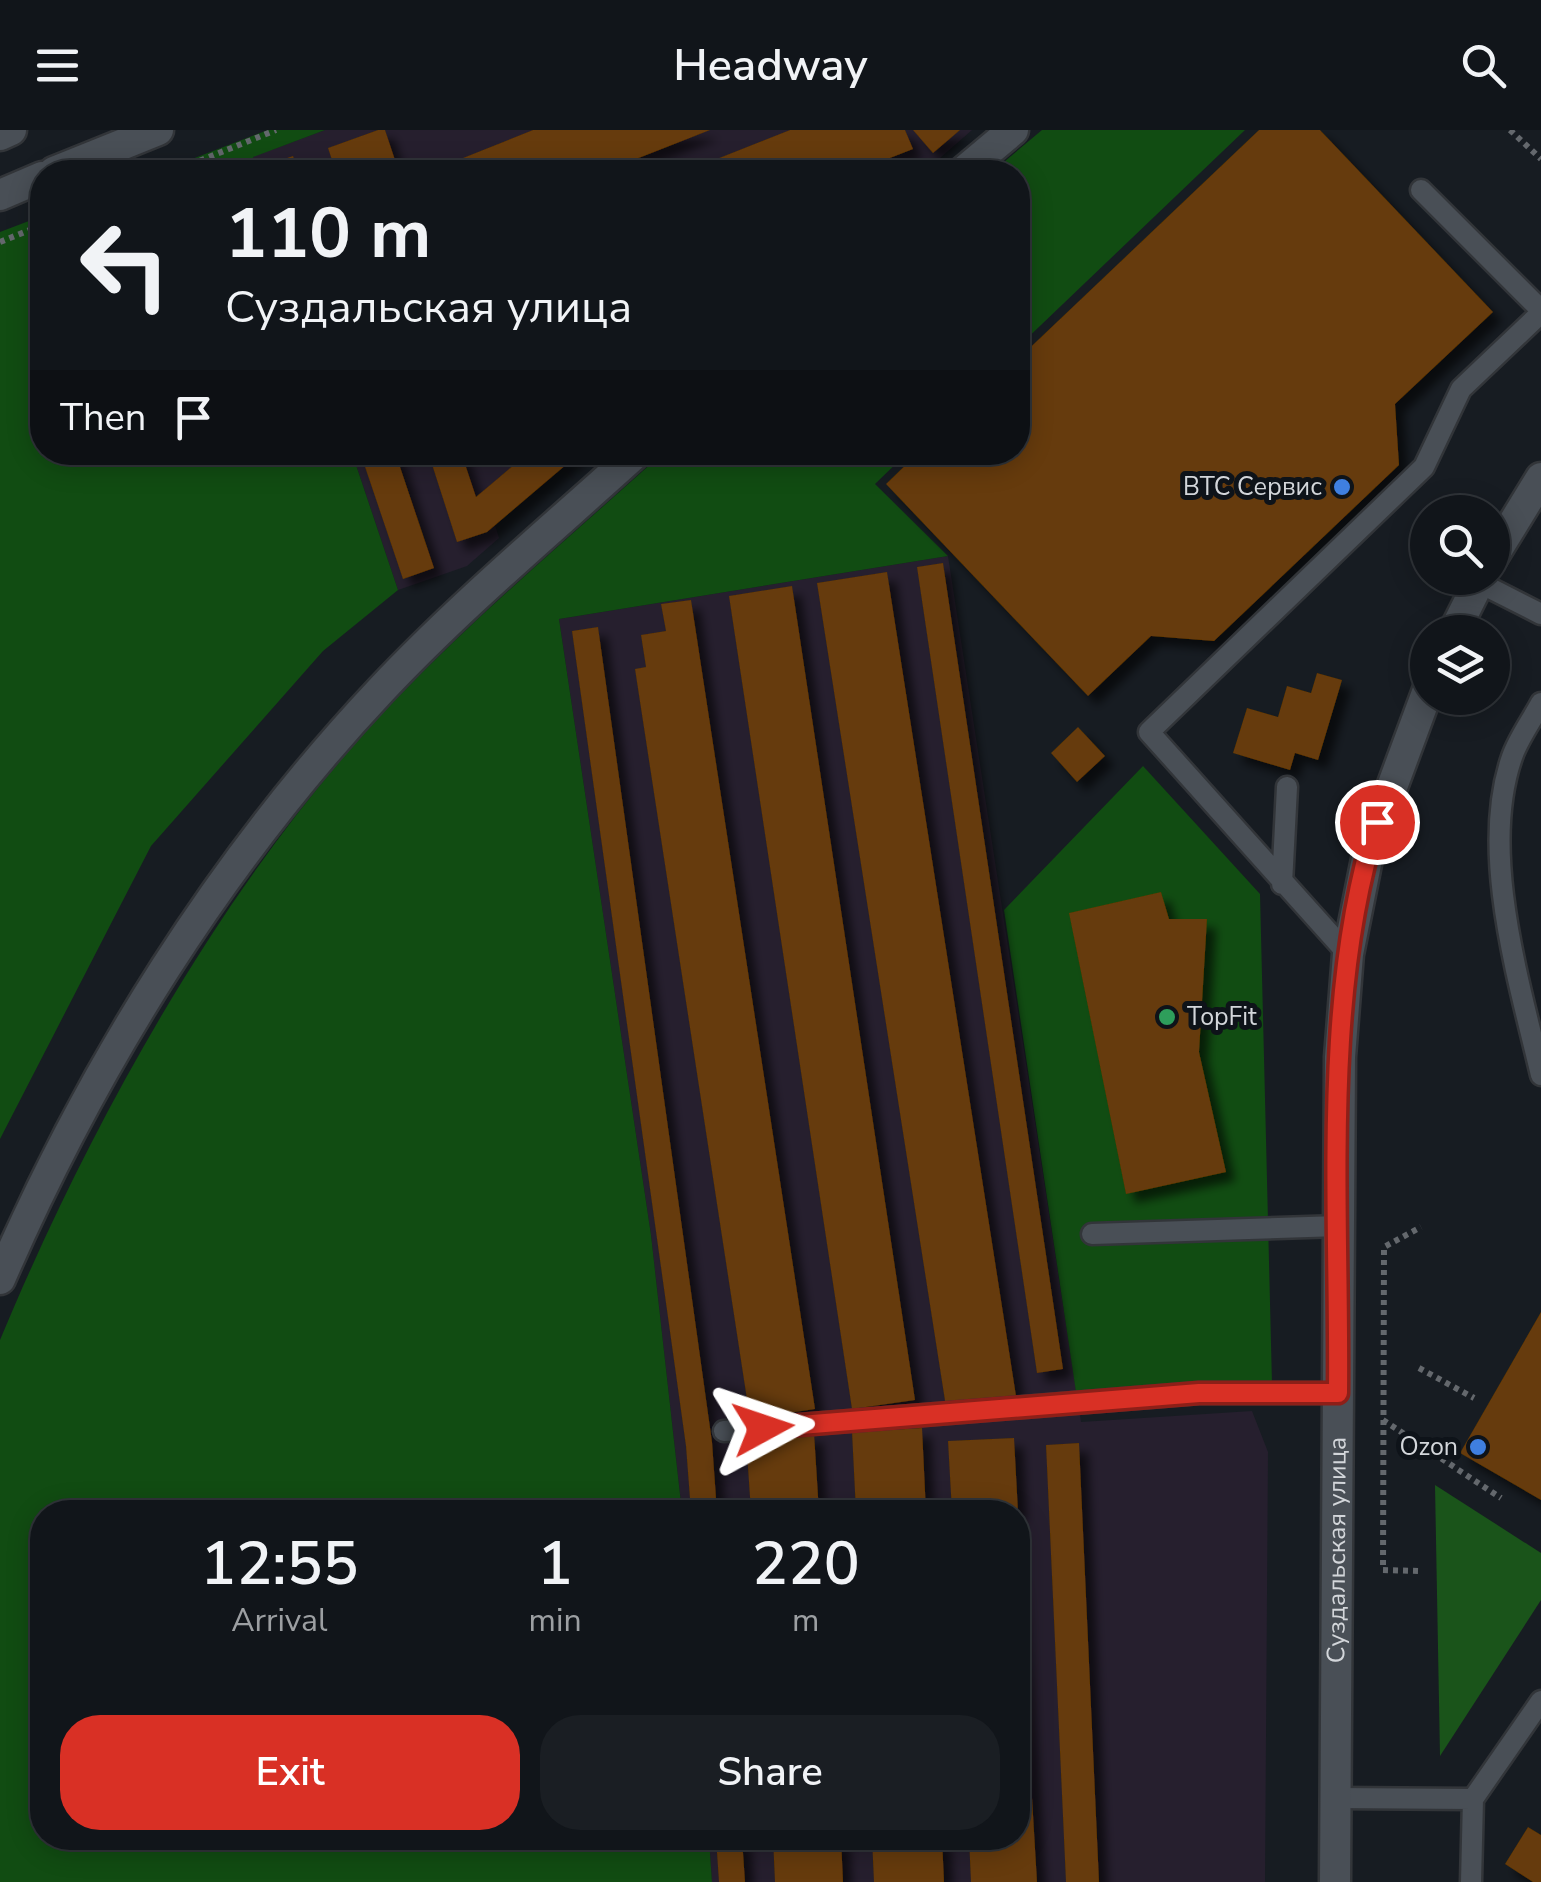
<!DOCTYPE html>
<meta charset="utf-8">
<style>
:root{--surface:#11151a;--page:#1a1e23;--text:#f1f3f6;--muted:#9c9fa2;--line:#303439;--accent:#d93025}
body{margin:0;font-family:"Nunito Sans",sans-serif;background:var(--page);color:var(--text);height:100vh;display:flex;flex-direction:column;font-size:38px;white-space:nowrap}
*{box-sizing:border-box;margin:0}
p{font-size:32px;color:var(--muted)}
.icon{flex:none;width:55px;height:55px;fill:none;stroke:currentColor;stroke-width:2;stroke-linecap:round;stroke-linejoin:round}
.map{position:relative;flex:1;overflow:hidden}
.sheet{position:absolute;left:30px;top:1370px;width:1000px;height:350px;display:flex;flex-direction:column;background:var(--surface);border-radius:40px;box-shadow:0 5px 25px #0003,0 0 0 2px var(--line)}
.sheet>*{flex:none}
.guide{position:absolute;left:30px;top:30px;width:1000px;height:305px;border-radius:40px;box-shadow:0 5px 25px #0003,0 0 0 2px var(--line);background:#11151a;color:var(--text);overflow:hidden}
.controls{position:absolute;left:1410px;top:365px;display:grid;gap:20px}
.controls a{display:grid;place-items:center;width:100px;height:100px;border-radius:50%;background:var(--surface);box-shadow:0 5px 25px #0003,0 0 0 2px var(--line);font-size:50px}
.pin{position:absolute;display:grid;place-items:center;width:85px;height:85px;color:#fff;margin:-42px;border:5px solid #fff;border-radius:50%;box-shadow:0 2px 10px #0007}
.me{position:absolute;width:110px;margin:-55px;rotate:85deg;stroke-linejoin:round;filter:drop-shadow(0 0 8px #0008)}
.turn{display:flex;align-items:center;gap:35px;height:210px;padding:0 30px;font-size:45px}
.turn .icon{width:130px;height:130px;stroke-width:2.5}
.turn b{display:block;font-size:70px;line-height:85px}
.then{display:flex;align-items:center;height:95px;padding:0 30px;background:#0003;gap:20px;font-size:38px}
.eta{display:flex;justify-content:space-evenly;align-items:center;height:170px;text-align:center}
.eta b{font-size:60px;font-weight:600;line-height:70px}
.action{display:flex;gap:20px;margin-top:auto;padding:20px 30px}
.action a{flex:1;height:115px;border-radius:40px;background:var(--accent);color:#fff;font-size:40px;font-weight:600;line-height:115px;text-align:center}
.action a+a{background:var(--page);color:var(--text)}
header{display:flex;justify-content:space-between;align-items:center;height:130px;padding:0 30px;background:var(--surface);font-size:45px;font-weight:600}
.map>svg:first-child{display:block}
.industrial{fill:#261f2e}
.green{fill:#114c12}
.forest{fill:#1a541a}
.building{fill:#663a07;filter:url(#shadow)}
.lines{fill:none;stroke-linecap:round;stroke-linejoin:round}
.lane-casing{stroke:#323539;stroke-width:25}
.secondary-casing{stroke:#323539;stroke-width:35}
.path{stroke:#64686d;stroke-width:6;stroke-dasharray:5 5;stroke-linecap:butt}
.lane{stroke:#494f56;stroke-width:20}
.secondary{stroke:#494f56;stroke-width:30}
.route-casing{stroke:#8d1f18;stroke-width:25}
.route{stroke:#d93025;stroke-width:18}
.shop-dot{fill:#3f7fe0;stroke:#0e1319;stroke-width:4}
.leisure-dot{fill:#2e9e5b;stroke:#0e1319;stroke-width:4}
.labels{text-anchor:middle;dominant-baseline:central;stroke-width:10;stroke-linejoin:round;paint-order:stroke}
.poi-label{font-size:25px;fill:#d3d6da;stroke:#0e1319;text-anchor:end}
.street-label{font-size:25px;fill:#d3d6da;stroke:#0e1319}
</style>
<header><svg class="icon" aria-label="menu" viewBox="0 0 24 24"><path d="M4 6h16M4 12h16M4 18h16"/></svg>Headway<svg class="icon" aria-label="search" viewBox="0 0 24 24"><circle cx="10" cy="10" r="6"/><path d="M15 15l6 6"/></svg></header>
<div class="map">
<svg width="1541" height="1752" viewBox="0 0 1541 1752">
<defs>
<filter id="shadow"><feDropShadow dx="9" dy="9" stdDeviation="5" flood-color="#0009"/></filter>
</defs>
<rect width="100%" height="100%" fill="#171c22"/>
<path class="industrial" d="M325,0H972L924,42H257L252,27Z
M352,323H582L494,392L499,408L467,436L398,460Z
M948,426L1081,1292L1252,1281L1268,1322L1265,1752H712L709,1708H1018V1382H682L651,1105L559,489Z"/>
<path class="green" d="M268,0H325L253,27L257,42H158Z
M1042,0H1245L1018,217V42H992Z
M42,86V322L352,323L398,460L323,521L151,716L0,1009V102Z
M663,323H907L875,354L948,426L559,489L651,1105L682,1382H42V1708H709L712,1752H0V1210C92,989 229,742 396,569C480,482 573,404 663,323Z
M1143,636L1260,764L1272,1254L1076,1262L1004,780Z"/>
<path class="forest" d="M1435,1355L1541,1423V1470L1440,1626Z"/>
<path class="building" d="M378,0H385L399,42H336L328,18Z
M533,0H710L603,42H457L453,32Z
M790,0H905L913,19L854,42H684Z
M913,0H960L933,23Z
M1259,0H1320L1493,182L1395,274L1399,335L1214,511L1151,506L1088,566L886,354L919,322H1018V229Z
M293,26L299,42H265L263,36Z
M360,322H395L434,438L403,449Z
M428,322H461L476,367L529,322H581L487,402L457,412Z
M943,433L1063,1239L1037,1243L917,437Z
M887,442L1016,1266L946,1277L817,453Z
M792,456L915,1270L852,1279L729,466Z
M691,470L815,1279L750,1289L635,539L646,537L641,505L666,501L661,474Z
M598,497L712,1312L717,1382H691L686,1316L572,501Z
M1317,543L1342,550L1318,630L1295,623L1290,640L1233,623L1247,578L1278,587L1287,556L1311,563Z
M1078,597L1105,626L1077,652L1051,623Z
M1161,762L1169,789H1207L1199,922L1226,1042L1126,1064L1069,783Z
M1541,1182V1370L1460,1323Z
M922,1298L926,1382H856L852,1302Z
M814,1303L819,1382H751L746,1308Z
M1014,1308L1018,1382H952L948,1311Z
M1079,1313L1099,1752H1066L1046,1315Z
M1018,1432L1037,1752H971L969,1708H1018Z
M1528,1697L1541,1705V1752H1533L1505,1734Z
M716,1708H742L745,1752H719Z
M773,1708H841L843,1752H775Z
M872,1708H942L944,1752H874Z"/>
<g class="lines">
<defs>
<path id="lane" d="M1421,60L1541,180
M1478,452L1541,484
M1541,573C1532,590 1518,609 1512,627C1479,721 1519,851 1541,945
M1282,754L1287,657
M1348,824L1149,602L1424,337L1461,259L1541,183
M1092,1104L1339,1096
M724,1301L1199,1263H1338
M1336,1668L1473,1669L1471,1752
M1473,1669L1541,1571"/>
<g id="secondary">
<path d="M0,5L11,0"/>
<path d="M54,42L158,0"/>
<path d="M963,42L1013,0"/>
<path d="M0,65L42,47"/>
<path d="M1492,428L1541,348"/>
<path d="M1454,502L1481,448"/>
<path d="M0,1149C93,935 221,730 381,560C461,475 551,400 637,322"/>
<path id="s1" d="M1335,1752L1340,927L1348,824L1369,719L1428,560"/>
</g>
</defs>
<use href="#lane" class="lane-casing"/>
<use href="#secondary" class="secondary-casing"/>
<path class="path" d="M1510,0L1541,29
M172,42L276,0
M0,112L42,95
M1419,1238L1474,1268
M1383,1290L1501,1368
M1418,1441L1383,1440L1384,1117L1421,1097"/>
<use href="#lane" class="lane"/>
<use href="#secondary" class="secondary"/>
</g>
<g class="lines">
<defs>
<path id="route" d="M763,1298L1199,1263H1338C1340,1081 1321,866 1377,692"/>
</defs>
<use href="#route" class="route-casing"/>
<use href="#route" class="route"/>
</g>
<g class="shop-dot">
<circle cx="1342" cy="357" r="10"/>
<circle cx="1478" cy="1317" r="10"/>
</g>
<circle class="leisure-dot" cx="1167" cy="887" r="10"/>
<g class="labels">
<g class="poi-label">
<text x="1322" y="357">ВТС Сервис</text>
<text x="1187" y="887" text-anchor="start">TopFit</text>
<text x="1458" y="1317">Ozon</text>
</g>
<g class="street-label">
<text stroke="none"><textPath href="#s1" startOffset="332">Суздальская улица</textPath></text>
</g>
</g>
</svg>
<div class="controls">
<a><svg class="icon" aria-label="search" viewBox="0 0 24 24"><circle cx="10" cy="10" r="6"/><path d="M15 15l6 6"/></svg></a>
<a><svg class="icon" aria-label="layers" viewBox="0 0 24 24"><path d="M12 4l9 5-9 5-9-5zM3 14l9 5 9-5"/></svg></a>
</div>
<div class="pin" style="left:1377px;top:692px;background:#d93025"><svg class="icon" aria-label="arrive" viewBox="0 0 24 24"><path d="M6 21V4h12l-3 4 3 4H6"/></svg></div>
<svg class="me" style="left:763px;top:1298px" viewBox="-20 -20 40 40"><path d="M0-17L14 15 0 8-14 15z" fill="#d93025" stroke="#fff" stroke-width="4"/></svg>
<div class="guide">
<div class="turn"><svg class="icon" aria-label="left" viewBox="0 0 24 24"><path d="M17 20v-9H6M10 6l-5 5 5 5"/></svg><div><b>110 m</b>Суздальская улица</div></div>
<div class="then">Then<svg class="icon" aria-label="arrive" viewBox="0 0 24 24"><path d="M6 21V4h12l-3 4 3 4H6"/></svg></div>
</div>
<section class="sheet">
<div class="eta">
<div><b>12:55</b><p>Arrival</p></div>
<div><b>1</b><p>min</p></div>
<div><b>220</b><p>m</p></div>
</div>
<div class="action"><a>Exit</a><a>Share</a></div>
</section>
</div>
